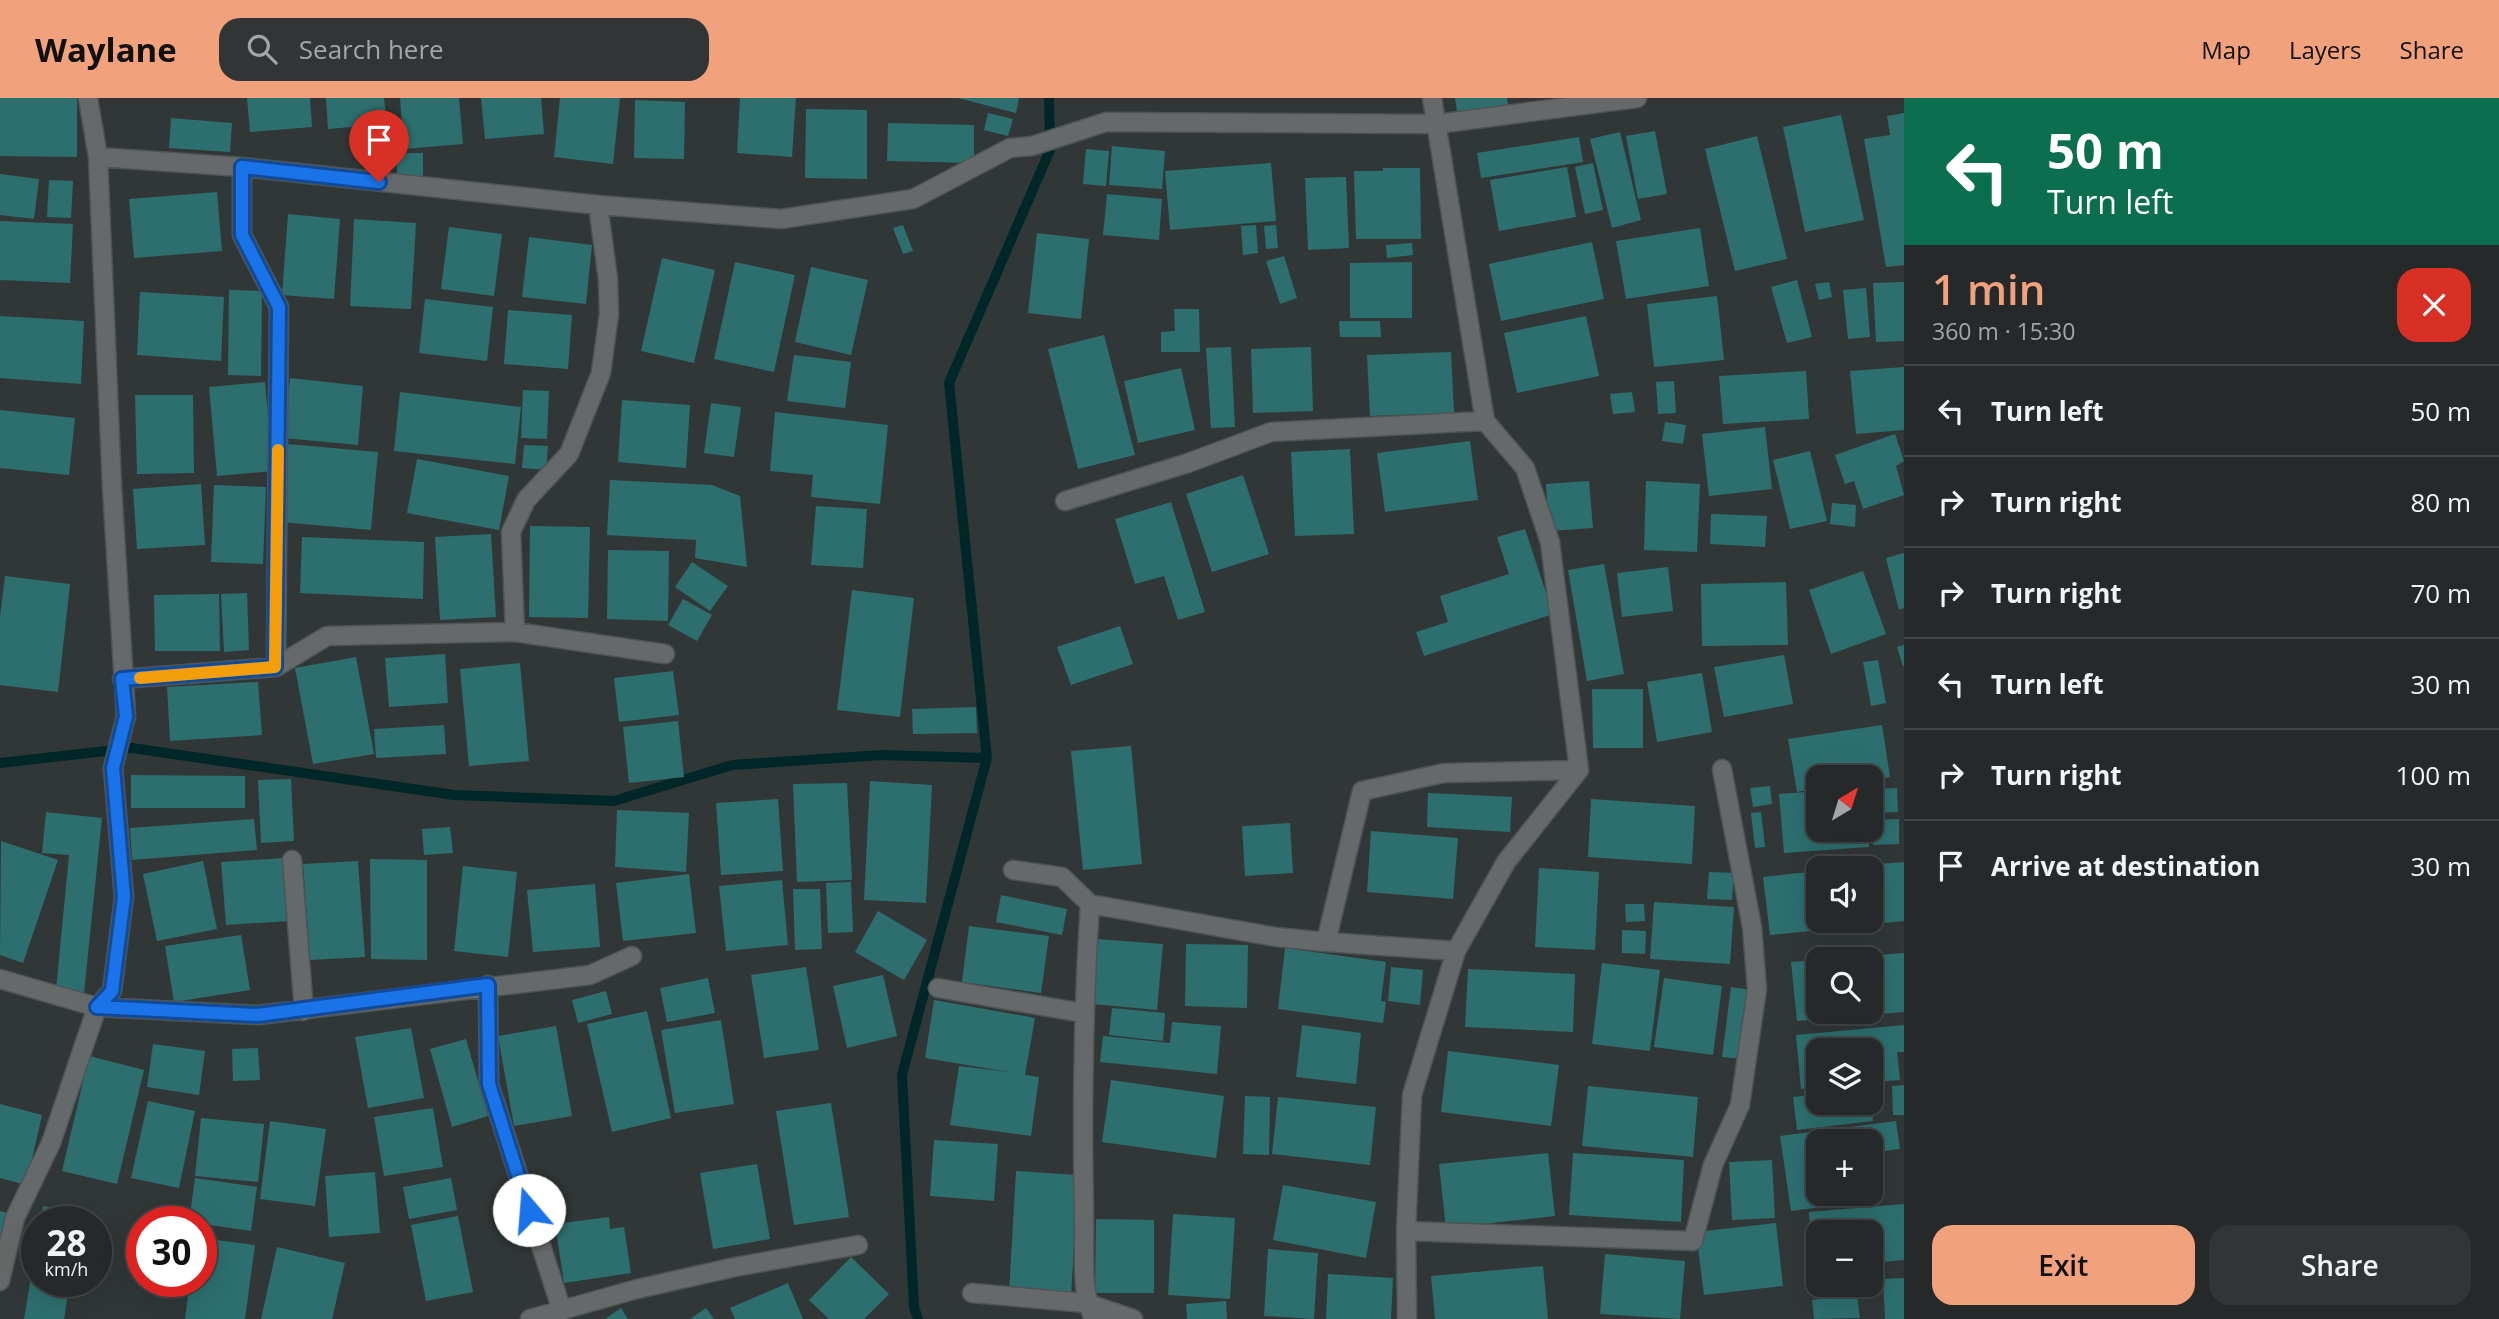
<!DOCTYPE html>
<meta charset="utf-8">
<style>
:root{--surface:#252929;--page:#313535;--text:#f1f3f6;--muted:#a3a6a8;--line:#424546;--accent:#f1a17c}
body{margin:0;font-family:"Open Sans",sans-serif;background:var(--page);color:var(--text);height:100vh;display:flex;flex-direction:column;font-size:26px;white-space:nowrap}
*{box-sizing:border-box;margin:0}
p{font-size:23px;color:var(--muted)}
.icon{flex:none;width:38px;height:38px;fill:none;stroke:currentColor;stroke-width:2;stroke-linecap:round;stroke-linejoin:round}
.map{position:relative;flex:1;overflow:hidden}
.panel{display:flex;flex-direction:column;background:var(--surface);width:595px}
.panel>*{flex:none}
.guide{background:#0b6e4f;color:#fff;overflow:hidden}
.needle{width:46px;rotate:38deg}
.buttons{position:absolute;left:1806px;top:667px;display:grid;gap:14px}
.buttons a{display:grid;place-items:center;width:77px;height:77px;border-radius:14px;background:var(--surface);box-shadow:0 7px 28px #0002,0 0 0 2px var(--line);font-size:35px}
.speed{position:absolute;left:21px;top:1108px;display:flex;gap:14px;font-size:35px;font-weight:700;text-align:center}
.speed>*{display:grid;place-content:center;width:91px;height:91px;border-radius:50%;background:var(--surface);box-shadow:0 7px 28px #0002,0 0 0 2px var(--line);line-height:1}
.speed small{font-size:18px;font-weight:400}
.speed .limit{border:10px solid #d22;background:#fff;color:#111}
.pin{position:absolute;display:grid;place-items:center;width:60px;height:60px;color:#fff;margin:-72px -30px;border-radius:50% 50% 50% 0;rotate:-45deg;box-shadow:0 0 7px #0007}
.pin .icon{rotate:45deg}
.me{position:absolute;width:77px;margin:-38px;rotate:342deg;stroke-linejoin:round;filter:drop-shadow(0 0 5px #0008)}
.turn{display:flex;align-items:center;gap:24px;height:147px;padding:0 28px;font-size:32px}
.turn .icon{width:91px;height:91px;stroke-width:2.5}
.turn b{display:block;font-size:49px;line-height:60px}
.round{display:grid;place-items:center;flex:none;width:74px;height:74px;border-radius:21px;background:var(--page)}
.head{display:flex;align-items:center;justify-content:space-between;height:119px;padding:0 28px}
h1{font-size:42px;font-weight:600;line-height:52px;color:var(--accent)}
.action{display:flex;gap:14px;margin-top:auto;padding:14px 28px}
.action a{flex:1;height:80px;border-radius:21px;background:var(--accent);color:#111;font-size:28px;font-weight:600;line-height:80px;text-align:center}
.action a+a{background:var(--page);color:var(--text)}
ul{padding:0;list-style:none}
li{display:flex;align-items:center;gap:21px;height:91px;padding:0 28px;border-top:2px solid var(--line)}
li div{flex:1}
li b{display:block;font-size:26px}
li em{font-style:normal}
header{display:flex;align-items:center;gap:42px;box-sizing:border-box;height:98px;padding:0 35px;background:var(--accent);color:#111}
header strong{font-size:33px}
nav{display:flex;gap:38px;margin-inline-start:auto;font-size:24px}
.search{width:490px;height:63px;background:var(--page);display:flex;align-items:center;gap:18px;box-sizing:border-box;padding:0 24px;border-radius:21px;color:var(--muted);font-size:26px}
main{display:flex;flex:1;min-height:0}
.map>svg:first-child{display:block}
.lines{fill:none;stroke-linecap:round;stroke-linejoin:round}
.stream{stroke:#002727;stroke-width:10}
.building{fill:#2d6f6f;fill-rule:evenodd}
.street-casing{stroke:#4e5454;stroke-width:21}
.street{stroke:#666969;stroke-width:18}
.route-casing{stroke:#114b97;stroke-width:18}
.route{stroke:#1a73e8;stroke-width:12}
.slow{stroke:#f59e0b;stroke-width:12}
</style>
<header>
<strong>Waylane</strong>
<div class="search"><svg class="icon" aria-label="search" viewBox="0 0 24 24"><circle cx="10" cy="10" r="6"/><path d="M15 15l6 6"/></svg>Search here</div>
<nav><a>Map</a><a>Layers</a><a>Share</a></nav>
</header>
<main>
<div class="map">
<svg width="1904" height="1221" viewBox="0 0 1904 1221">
<rect width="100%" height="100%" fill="#313737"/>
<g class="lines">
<path class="stream" d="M0,665L132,650L454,697L614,703L732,667L882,657L987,660
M918,1221L914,1209L902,977L987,660L949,285L1050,52L1049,0"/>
</g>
<path class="building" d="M0,0H77V59L0,58Z
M247,0H310L312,29L250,34Z
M326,0H384L387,26L328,31Z
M400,0H459L463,46L404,51Z
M481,0H541L544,36L485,41Z
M560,0H620L613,66L554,59Z
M740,0H796L792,59L737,55Z
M958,0H1019L1016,15Z
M1455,0H1507L1508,7L1457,14Z
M635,2L685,4L684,61L634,60Z
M806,11L867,12V81L805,80Z
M988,15L1013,21L1008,38L984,32Z
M1904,15V167L1886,169L1864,41L1890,37L1887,18Z
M1841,17L1864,122L1805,134L1783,29Z
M171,20L232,25L230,54L169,50Z
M888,25L974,27V65L887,63Z
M1655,33L1667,96L1638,101L1626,38Z
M1620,34L1641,122L1612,130L1590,41Z
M1757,38L1787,161L1735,173L1705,51Z
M1579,39L1583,64L1481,80L1477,55Z
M1112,48L1165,53L1162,91L1109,87Z
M1086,51L1109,53L1106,88L1083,86Z
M397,55H423V79L397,78Z
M1271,65L1276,123L1170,132L1165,73Z
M1593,65L1603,112L1585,116L1575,69Z
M1567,69L1576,119L1499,133L1490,82Z
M1383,70H1420L1421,141H1356L1354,73H1383Z
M0,76L39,81L34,121L0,117Z
M1346,79L1349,150L1308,152L1305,80Z
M49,82L73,83L71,120L47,119Z
M217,94L222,153L134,160L129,101Z
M1107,96L1162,101L1159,142L1103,137Z
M288,116L340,121L334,201L282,197Z
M354,121L416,125L411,211L350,208Z
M0,123L73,126L70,185L0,182Z
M903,127L913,153L903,156L893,130Z
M1256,127L1258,155L1243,157L1241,128Z
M1276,127L1278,150L1266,151L1264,128Z
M449,129L502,136L494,198L441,191Z
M1700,130L1709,188L1626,201L1616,143Z
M1037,135L1089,141L1081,221L1028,215Z
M529,139L592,147L586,206L522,199Z
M1592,144L1604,201L1501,223L1489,166Z
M1412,145L1413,157L1387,160L1386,147Z
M1284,158L1297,200L1280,206L1266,163Z
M662,160L715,172L694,265L641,253Z
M735,164L795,177L774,274L714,261Z
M1412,164V220H1350V165Z
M811,169L868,182L851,257L795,244Z
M1797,182L1812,239L1787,245L1771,189Z
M1829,184L1832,199L1819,202L1815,186Z
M1904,184V243L1876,244L1873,185Z
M1866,190L1870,239L1848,241L1843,192Z
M229,192L262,193L261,278L228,277Z
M140,194L224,199L221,263L137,257Z
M1717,198L1724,262L1654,269L1647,206Z
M425,201L493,209L487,263L419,255Z
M1174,211H1199L1200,254H1161V234L1175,233Z
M508,212L572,217L568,271L504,266Z
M0,218L84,223L81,286L0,280Z
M1586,218L1599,278L1517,295L1504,235Z
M1339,223H1380L1381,239H1340Z
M1104,237L1135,357L1078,371L1048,251Z
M1231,249L1235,329L1211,330L1206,250Z
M1311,249L1313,313L1253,315L1251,251Z
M1451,254L1454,315L1370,318L1367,257Z
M794,257L851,264L845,310L787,303Z
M1904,269V332L1856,336L1850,273Z
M1181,270L1195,332L1138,345L1124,283Z
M1806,273L1809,321L1723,326L1719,278Z
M290,280L363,288L358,347L284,340Z
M1674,283L1676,315L1658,316L1656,284Z
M265,284L273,373L217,378L209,289Z
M523,292L549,293L547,341L521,340Z
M400,294L521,309L515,366L394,353Z
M1632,294L1635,314L1613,316L1610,296Z
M135,297H193L194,375L137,376Z
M622,302L690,307L686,370L618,364Z
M711,305L741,309L734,359L704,355Z
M0,312L75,320L69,377L0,370Z
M775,314L888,327L880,406L811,399L813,377L770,373Z
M1665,324L1686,327L1683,346L1662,343Z
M1765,329L1772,391L1709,398L1702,336Z
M1895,336L1904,363L1896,368L1904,397L1863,411L1854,383L1845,386L1835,357Z
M1470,343L1478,402L1385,414L1377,355Z
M287,346L378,354L371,432L281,424Z
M524,347L548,348L546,372L522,370Z
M1350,351L1354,436L1295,438L1291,354Z
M1810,353L1827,423L1790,431L1773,362Z
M417,361L509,378L499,432L407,415Z
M1243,377L1269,456L1212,474L1186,396Z
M610,382L712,387L740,398L747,469L695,460L696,442L607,437Z
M1589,383L1593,430L1549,433L1546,386Z
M1646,383L1700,386L1697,454L1644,452Z
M201,386L205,447L137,451L133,391Z
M214,387L266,389L263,466L211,464Z
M1171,404L1205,514L1178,522L1164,478L1135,486L1115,421Z
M1832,405L1856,407L1855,429L1830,426Z
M816,408L867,411L863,470L811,467Z
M1711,416L1767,418L1765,449L1710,446Z
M530,428L590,429L588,520L529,519Z
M1525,431L1553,516L1424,558L1416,534L1448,524L1440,498L1509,476L1497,439Z
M491,436L496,519L440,522L435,439Z
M302,439L424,444L423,501L300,495Z
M608,452L669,453L668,523L607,521Z
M1904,455V510L1899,512L1886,460Z
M692,464L728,488L710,513L675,489Z
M1604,466L1624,576L1587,583L1568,472Z
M1668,469L1673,513L1622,519L1617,475Z
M1863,473L1886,536L1831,556L1809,492Z
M5,478L70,486L58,594L0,587V519Z
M1786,484L1788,547L1702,548L1701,486Z
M852,492L914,500L900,619L837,612Z
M247,495L249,552L224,554L221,496Z
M219,496L220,553H155L154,497Z
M683,501L712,517L697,543L668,527Z
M1120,528L1133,566L1071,587L1057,549Z
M1904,547V568H1903L1897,549Z
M445,556L448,605L389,609L385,560Z
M1784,557L1793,606L1724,619L1714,569Z
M356,559L374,656L313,666L295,570Z
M1878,562L1886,605L1871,608L1863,564Z
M520,565L529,663L469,668L460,571Z
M673,573L679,617L619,624L614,580Z
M1702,575L1712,634L1657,644L1647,584Z
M258,584L262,637L170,643L167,589Z
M1592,591H1643V650H1593Z
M976,609L977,635L913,636L912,611Z
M678,623L684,679L629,685L623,629Z
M444,627L446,656L376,660L374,631Z
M1882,627L1890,679L1871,682V679H1818V690L1797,694L1788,641Z
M1131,648L1142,766L1083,772L1071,653Z
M131,677L245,678V710H131Z
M291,681L294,743L261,745L258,682Z
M870,683L932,687L926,805L864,802Z
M847,685L852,782L797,784L793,686Z
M1770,688L1772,706L1753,709L1750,690Z
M1897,690L1898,714L1871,715V691Z
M1818,693V732H1868L1869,749L1784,755L1779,696Z
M1428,695L1512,699L1510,734L1427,729Z
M778,701L783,773L721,777L716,705Z
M1591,701L1695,708L1692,766L1588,759Z
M617,712L689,715L686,774L615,769Z
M46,714L102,720L84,895L56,892L69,757L42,755Z
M1761,714L1765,749L1755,750L1751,715Z
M254,721L257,752L132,762L130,730Z
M1899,721V746L1873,747L1872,722Z
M1290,725L1293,775L1245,778L1242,728Z
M450,729L453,755L424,757L422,731Z
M1371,733L1458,740L1453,801L1367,794Z
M1,743L58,762L23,865L0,857Z
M284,760L289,823L226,827L221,764Z
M370,761L427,762V862L371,861Z
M203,763L217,831L157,843L143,776Z
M358,763L365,859L310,862L303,766Z
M1904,764V823L1855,828L1854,822H1871V770L1853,768Z
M463,768L517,774L508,859L454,853Z
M1539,770L1599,774L1595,852L1535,849Z
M1818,773V822H1830L1831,831L1770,837L1763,779Z
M1709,774L1734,775L1732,802L1707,801Z
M689,776L696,835L623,843L616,785Z
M782,782L788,847L726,853L719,788Z
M851,784L853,834L828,835L826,785Z
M595,786L600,849L533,854L527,792Z
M793,791H820L822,851L795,852Z
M1001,797L1067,811L1062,837L996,824Z
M1654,804L1734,809L1730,866L1650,861Z
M1625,806H1644L1645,823L1626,824Z
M878,813L927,842L904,882L855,854Z
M1834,822H1849L1850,827L1835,829Z
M969,828L1049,838L1041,895L962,884Z
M1622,832L1646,833L1645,856L1622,855Z
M241,837L250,892L174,904L165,848Z
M1097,841L1163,846L1157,912L1093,906Z
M1186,846L1248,847L1247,910L1185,908Z
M1285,850L1386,864L1381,903L1386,904L1383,925L1278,911Z
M1904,855V914L1797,923L1791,864L1818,862V914H1871V861L1855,859Z
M1602,865L1660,872L1650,953L1592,946Z
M806,869L819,952L764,960L751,877Z
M1391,869L1423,872L1420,907L1388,903Z
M1468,871L1575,876L1573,934L1465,929Z
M883,877L897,938L847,950L833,888Z
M708,880L715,915L667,924L660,890Z
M1664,880L1722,888L1713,957L1654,949Z
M1731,889L1752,892L1743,961L1722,959Z
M606,893L612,916L578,925L572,902Z
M934,902L1035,920L1025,977L1039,979L1031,1038L950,1027L959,968L1009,974L925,960Z
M1112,910L1165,915L1163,943L1109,937Z
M647,913L671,1020L612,1034L587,926Z
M721,922L734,1006L675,1015L661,932Z
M1172,924L1221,928L1217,976L1100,964L1103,938L1170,945Z
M1302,927L1361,935L1356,986L1296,979Z
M1904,927V954H1897L1900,982L1871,984V952H1818V989L1801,991L1796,937Z
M556,928L572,1018L514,1028L498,938Z
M411,930L424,1000L368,1010L355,939Z
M466,941L488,1018L452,1029L430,951Z
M153,946L205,953L199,997L147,989Z
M258,950L260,982L233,983L232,951Z
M1448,953L1559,967L1551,1028L1441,1014Z
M89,958L144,972L117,1086L62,1073Z
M1111,982L1224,998L1216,1060L1102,1044Z
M1904,987V1017H1893L1892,988Z
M1588,988L1698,999L1693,1059L1582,1048Z
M1818,996V1004H1871L1873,1023L1797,1032L1793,999Z
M1245,998L1270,999L1269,1057L1243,1056Z
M1278,999L1376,1009L1370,1067L1272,1056Z
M148,1003L195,1013L179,1090L131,1080Z
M831,1005L849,1119L794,1127L776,1013Z
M0,1006L42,1017L26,1087L0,1080Z
M433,1010L443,1069L384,1078L374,1019Z
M201,1020L264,1026L258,1084L195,1078Z
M270,1023L326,1031L315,1108L260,1101Z
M1896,1023L1900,1051L1876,1054L1883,1101L1791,1113L1780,1038ZM1818,1043H1871V1096H1818Z
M934,1042L998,1046L994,1103L930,1098Z
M1548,1055L1555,1118L1446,1130L1439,1066Z
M1573,1055L1684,1062L1681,1124L1569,1117Z
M1772,1062L1775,1120L1732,1122L1729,1064Z
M757,1066L770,1141L713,1151L700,1075Z
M1016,1073L1078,1077L1071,1199L1009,1195Z
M375,1074L380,1135L329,1139L325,1078Z
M195,1080L257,1089L251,1133L189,1124Z
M451,1080L457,1112L409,1121L403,1089Z
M1283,1087L1376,1104L1366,1160L1273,1142Z
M1904,1106V1162L1871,1165V1134H1818V1170L1814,1171L1809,1114Z
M43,1108L82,1115L80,1124H41Z
M0,1113L8,1115L0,1146Z
M1173,1116L1235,1120L1230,1201L1168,1197Z
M458,1118L473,1194L426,1203L411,1127Z
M609,1119L610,1131L624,1129L631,1175L564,1185L555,1126Z
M1096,1121L1154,1122V1195H1095Z
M1776,1125L1783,1188L1704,1197L1696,1134Z
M201,1140L255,1147L245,1221H185L190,1183H201Z
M277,1149L345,1165L332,1221H261Z
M1268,1151L1318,1155L1314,1221L1264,1218Z
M35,1155L37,1183H70L64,1221H24Z
M1605,1156L1685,1163L1680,1221L1600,1216Z
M851,1159L889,1196L864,1221H829L809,1202Z
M1543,1168L1548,1221H1435L1431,1178Z
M1328,1176L1393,1180L1391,1221H1326Z
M1904,1180V1221H1885L1883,1181Z
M788,1185L803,1221H735L730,1210Z
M1857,1196L1860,1220L1814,1221L1812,1202Z
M1226,1203L1227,1221H1187L1186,1206Z
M621,1210L628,1221H605Z
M706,1210L714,1221H690Z"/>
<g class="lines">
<defs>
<path id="street" d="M98,59L242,69L598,107L781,121L913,101L1010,50L1032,48L1106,24L1437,26L1637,0
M242,69V137L279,209L276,569
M1065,403L1188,365L1271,334L1485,323
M515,534L511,434L526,402L569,356L601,275L609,216L608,181L598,107
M122,581L276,569L327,538L515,534L665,556
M292,762L304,913
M1013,772L1062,779L1090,806L1276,839L1326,844L1362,693L1444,675L1579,672
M1090,806C1083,911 1082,1016 1084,1121C1085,1154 1080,1192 1094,1221
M1326,844L1456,853
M0,881L97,909L258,917L590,877L632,858
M488,887L489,986L562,1213
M938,890L1083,915
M1406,1133L1693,1143L1713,1067L1740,1007L1757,891L1752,829L1722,671
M0,1183L15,1120L51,1045L97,909L112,893L124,799L113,670L126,618L112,389L98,59L88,0
M972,1195L1086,1205L1133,1221
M530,1221L637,1191L735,1169L858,1147
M1407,1221L1406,1133L1412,997L1456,853L1506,764L1579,672L1550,444L1525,370L1485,323L1432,0"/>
</defs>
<use href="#street" class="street-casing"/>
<use href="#street" class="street"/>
</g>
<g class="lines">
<defs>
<path id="route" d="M379,84L242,69V137L279,209L275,569L122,581L126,618L113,670L124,799L112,893L97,909L258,917L488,887L489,986L529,1112"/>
</defs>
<use href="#route" class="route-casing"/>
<use href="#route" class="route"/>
<path class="slow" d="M140,580L275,569L278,352"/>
</g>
</svg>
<div class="buttons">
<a><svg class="needle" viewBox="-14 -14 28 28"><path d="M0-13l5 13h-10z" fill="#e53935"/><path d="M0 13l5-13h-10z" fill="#a3a6a8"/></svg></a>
<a><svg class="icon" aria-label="sound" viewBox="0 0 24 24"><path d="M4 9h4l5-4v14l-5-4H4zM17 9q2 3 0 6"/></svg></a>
<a><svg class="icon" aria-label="search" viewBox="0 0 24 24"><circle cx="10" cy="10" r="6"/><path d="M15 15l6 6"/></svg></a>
<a><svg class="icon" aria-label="layers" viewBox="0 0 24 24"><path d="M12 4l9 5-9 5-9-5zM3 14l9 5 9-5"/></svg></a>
<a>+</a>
<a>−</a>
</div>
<div class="speed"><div>28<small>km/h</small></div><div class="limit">30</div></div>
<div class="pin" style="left:379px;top:84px;background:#d93025"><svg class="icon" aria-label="arrive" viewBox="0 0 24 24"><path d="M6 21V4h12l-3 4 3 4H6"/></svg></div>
<svg class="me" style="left:529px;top:1112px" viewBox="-20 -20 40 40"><circle r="19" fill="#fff"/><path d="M0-13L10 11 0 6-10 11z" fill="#1a73e8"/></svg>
</div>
<section class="panel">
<div class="guide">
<div class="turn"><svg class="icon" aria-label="left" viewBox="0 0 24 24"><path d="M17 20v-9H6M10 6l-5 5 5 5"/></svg><div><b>50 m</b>Turn left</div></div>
</div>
<div class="head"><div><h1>1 min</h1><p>360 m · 15:30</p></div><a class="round" style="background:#d93025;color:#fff"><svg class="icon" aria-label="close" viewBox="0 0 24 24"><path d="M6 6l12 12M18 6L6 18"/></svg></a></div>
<ul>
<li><svg class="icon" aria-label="left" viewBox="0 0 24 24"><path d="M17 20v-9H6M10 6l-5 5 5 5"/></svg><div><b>Turn left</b></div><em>50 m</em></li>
<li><svg class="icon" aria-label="right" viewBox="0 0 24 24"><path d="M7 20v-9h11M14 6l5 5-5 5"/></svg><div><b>Turn right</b></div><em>80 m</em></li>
<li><svg class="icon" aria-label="right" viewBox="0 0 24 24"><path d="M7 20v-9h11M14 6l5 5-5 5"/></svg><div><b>Turn right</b></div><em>70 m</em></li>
<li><svg class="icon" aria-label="left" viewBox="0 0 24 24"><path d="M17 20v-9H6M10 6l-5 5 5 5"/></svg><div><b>Turn left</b></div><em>30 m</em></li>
<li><svg class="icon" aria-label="right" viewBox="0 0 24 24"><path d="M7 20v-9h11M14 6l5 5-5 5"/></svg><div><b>Turn right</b></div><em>100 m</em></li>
<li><svg class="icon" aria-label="arrive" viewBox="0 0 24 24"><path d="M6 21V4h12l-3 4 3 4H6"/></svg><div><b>Arrive at destination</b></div><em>30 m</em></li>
</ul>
<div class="action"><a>Exit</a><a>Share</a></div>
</section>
</main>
